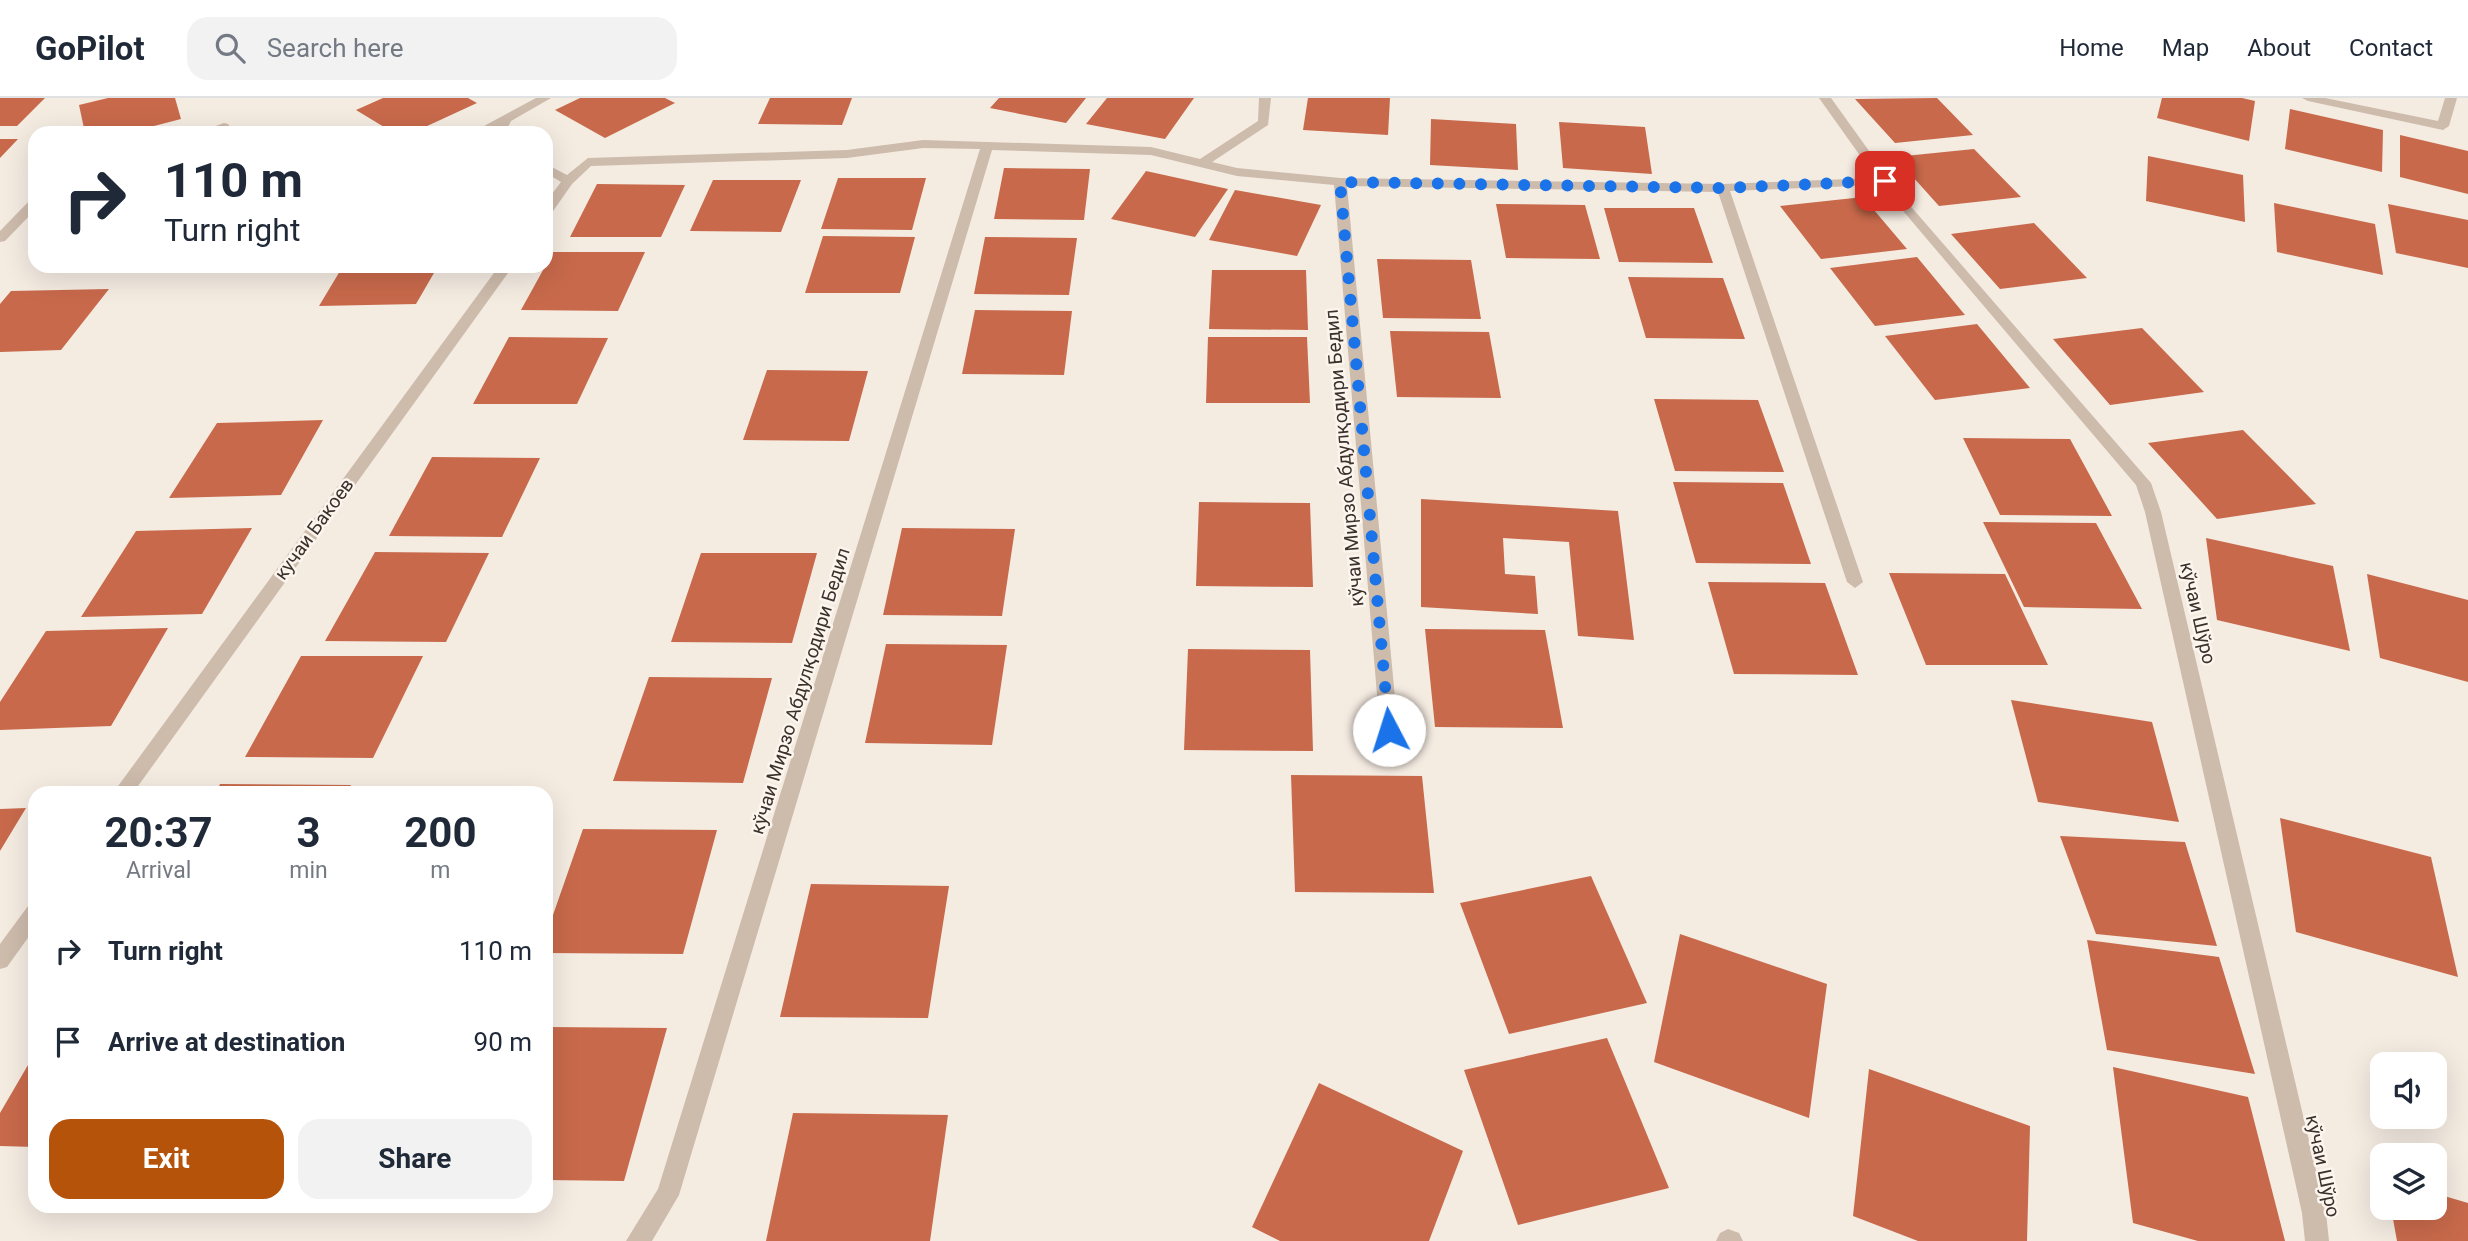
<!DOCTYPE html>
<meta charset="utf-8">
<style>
:root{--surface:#fff;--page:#f2f2f3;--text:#1f2937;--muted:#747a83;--line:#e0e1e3;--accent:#b45309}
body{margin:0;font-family:Roboto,sans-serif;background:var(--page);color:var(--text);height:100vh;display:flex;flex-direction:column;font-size:26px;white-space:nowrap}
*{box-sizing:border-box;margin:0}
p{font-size:23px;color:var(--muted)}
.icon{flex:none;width:38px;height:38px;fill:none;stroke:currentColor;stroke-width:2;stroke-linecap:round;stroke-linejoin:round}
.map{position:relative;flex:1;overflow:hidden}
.side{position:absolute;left:28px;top:688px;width:525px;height:427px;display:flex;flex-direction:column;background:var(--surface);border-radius:21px;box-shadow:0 7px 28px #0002}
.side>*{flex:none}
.guide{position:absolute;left:28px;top:28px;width:525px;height:147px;border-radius:21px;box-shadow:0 7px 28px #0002;background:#fff;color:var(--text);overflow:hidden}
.buttons{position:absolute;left:2370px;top:954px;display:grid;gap:14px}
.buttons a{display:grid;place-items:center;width:77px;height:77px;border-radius:14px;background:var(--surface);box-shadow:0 7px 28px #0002;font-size:35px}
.pin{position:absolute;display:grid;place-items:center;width:60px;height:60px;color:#fff;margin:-30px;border-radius:14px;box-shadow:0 4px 10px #0006}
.me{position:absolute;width:77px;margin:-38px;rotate:355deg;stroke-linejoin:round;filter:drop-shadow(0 0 5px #0008)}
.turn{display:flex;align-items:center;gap:24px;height:147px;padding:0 21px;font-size:32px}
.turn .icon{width:91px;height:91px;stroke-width:2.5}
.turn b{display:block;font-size:49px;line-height:60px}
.eta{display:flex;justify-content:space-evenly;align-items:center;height:119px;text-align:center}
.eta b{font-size:42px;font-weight:700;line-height:49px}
.cta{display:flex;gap:14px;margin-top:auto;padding:14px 21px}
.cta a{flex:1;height:80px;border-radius:21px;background:var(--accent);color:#fff;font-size:28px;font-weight:700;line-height:80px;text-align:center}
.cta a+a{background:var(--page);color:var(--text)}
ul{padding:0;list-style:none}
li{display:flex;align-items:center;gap:21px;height:91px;padding:0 21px}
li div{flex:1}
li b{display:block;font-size:26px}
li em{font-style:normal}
header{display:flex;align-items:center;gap:42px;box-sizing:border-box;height:98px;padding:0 35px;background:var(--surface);border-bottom:2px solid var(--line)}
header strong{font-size:33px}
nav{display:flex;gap:38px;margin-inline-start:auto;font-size:24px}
.search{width:490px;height:63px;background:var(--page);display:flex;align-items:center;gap:18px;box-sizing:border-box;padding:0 24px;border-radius:21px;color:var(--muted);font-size:26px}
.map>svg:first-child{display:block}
.building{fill:#c8694b}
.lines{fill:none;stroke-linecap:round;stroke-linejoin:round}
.minor{fill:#cdbbac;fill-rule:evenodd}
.route{stroke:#1a73e8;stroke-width:12;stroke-dasharray:0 21.6}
.labels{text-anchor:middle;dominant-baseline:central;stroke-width:5;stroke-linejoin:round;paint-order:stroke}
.street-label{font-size:19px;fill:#3b302b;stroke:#fbf5ee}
</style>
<header>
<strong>GoPilot</strong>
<div class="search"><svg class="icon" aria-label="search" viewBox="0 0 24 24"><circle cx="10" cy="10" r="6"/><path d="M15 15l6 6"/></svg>Search here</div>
<nav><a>Home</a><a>Map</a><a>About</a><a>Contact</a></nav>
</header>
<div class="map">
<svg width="2468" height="1143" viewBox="0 0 2468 1143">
<rect width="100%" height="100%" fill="#f4ebe1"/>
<path class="building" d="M0,0H45L17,28H0Z
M108,0H175L181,21L127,35H85L79,7Z
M383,0H468L477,5L412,35H394L356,12Z
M580,0H665L675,5L605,40L555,12Z
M770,0H852L842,27L758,26Z
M999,0H1086L1066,25L990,10Z
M1107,0H1194L1165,41L1086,26Z
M1308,0H1390L1388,37L1303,32Z
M1937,0L1973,37L1895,45L1855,1Z
M2162,0H2242L2255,3L2249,43L2157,20Z
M2290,11L2383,32L2382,74L2285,51Z
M1431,21L1516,26L1518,72L1430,67Z
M1559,24L1645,29L1652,76L1563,70Z
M2400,37L2468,53V96L2400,79Z
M0,41H18L0,60Z
M1974,51L2021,99L1939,108L1895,59Z
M2148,58L2243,77L2245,124L2146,103Z
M1004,70L1090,71L1084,122L994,121Z
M1146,73L1228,91L1195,139L1111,121Z
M838,80H926L912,132L821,131Z
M713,82H801L781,134L690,133Z
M597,86L685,87L661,139H570Z
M1235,92L1321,107L1297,158L1209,142Z
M1863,99L1907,151L1821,161L1780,108Z
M2274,105L2375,126L2383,177L2277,154Z
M1496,106L1585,107L1600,161L1506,160Z
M2388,106L2468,122V170L2396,155Z
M1604,110H1694L1713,165L1619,164Z
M2034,125L2087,180L2000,191L1951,136Z
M823,138L915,139L900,195H805Z
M985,139L1077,140L1069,197L974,196Z
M553,154H645L618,213L521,212Z
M1917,159L1965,217L1875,228L1830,170Z
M1377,161L1471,162L1481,221L1383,220Z
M343,168H438L416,206L319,208Z
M1212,172H1306L1308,232L1209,231Z
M1628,179L1723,180L1745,241L1646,240Z
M109,191L61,252L0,254V206L11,193Z
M975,212L1072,213L1064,277L962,276Z
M1977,226L2030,290L1935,302L1885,238Z
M2142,230L2204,294L2110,307L2053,241Z
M1390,233L1489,234L1501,300L1397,299Z
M509,239L608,240L577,306H473Z
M1208,239H1307L1310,305H1206Z
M767,272L868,273L849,343L743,342Z
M1654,301L1758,302L1784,374L1675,373Z
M323,322L281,397L169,400L217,325Z
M2243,332L2316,406L2217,421L2148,345Z
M1963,340L2070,341L2112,418L2000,417Z
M432,359L540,360L502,439L389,438Z
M1673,384L1783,385L1811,466L1696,465Z
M1421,401L1618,413L1634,542L1578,538L1569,444L1503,440L1505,476L1535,478L1538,516L1421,509Z
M1199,404L1310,405L1313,489L1196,488Z
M1983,424L2096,425L2142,511L2024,509Z
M252,430L202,516L81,519L136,433Z
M902,430L1015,431L1002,518L883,517Z
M2206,440L2333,468L2350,553L2217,522Z
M375,454L489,455L446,544L325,543Z
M701,455H817L792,545L671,544Z
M1889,475L2005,476L2048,567H1926Z
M2367,476L2468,502V584L2380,560Z
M1708,484L1825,485L1858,577L1734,576Z
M168,530L111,628L0,632V604L46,533Z
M1425,531L1545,532L1563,630L1435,629Z
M886,546L1007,547L992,647L865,645Z
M1188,551L1310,552L1313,653L1184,652Z
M301,558H423L373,660L245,659Z
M649,579L772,580L743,685L613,683Z
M2011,602L2152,624L2179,724L2038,704Z
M1291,677L1422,678L1434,795L1295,794Z
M220,686L351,687L347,695H216Z
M26,710L0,753V711Z
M2280,720L2431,759L2458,879L2296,834Z
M583,731L717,732L683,856L546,855V837Z
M2060,738L2185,744L2217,848L2096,836Z
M1591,778L1647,905L1509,936L1460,805Z
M811,786L949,788L928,920L780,919Z
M1680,836L1827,886L1809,1020L1654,964Z
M2087,842L2219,859L2255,976L2107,952Z
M546,929L667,930L624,1083L546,1082Z
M1607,940L1669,1090L1518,1127L1464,972Z
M35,955V1049L0,1048V1015Z
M2113,969L2248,999L2285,1143H2198L2133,1125Z
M1869,971L2030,1028L2027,1143H1918L1853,1118Z
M1319,985L1463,1053L1429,1143H1280L1252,1129Z
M793,1015L948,1017L930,1143H766Z
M2434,1095L2468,1105V1143H2397L2391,1110H2434Z"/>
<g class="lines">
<path class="minor" d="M536,0H551L511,23L505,35H493L495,31L487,35H471Z
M1259,0H1271L1268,27L1212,64L1237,70L1340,80L1723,86L1876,80L1819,0H1831L1900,96L2151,385L2161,414L2326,1115L2329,1143H2305L2302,1115L2145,414L2136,387L1881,87L1730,93L1863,484L1855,490L1847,484L1718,94L1347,88L1398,632L1395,637L1389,639L1383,637L1380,632L1334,87L1237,78L1151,57L992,52L679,1097L652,1143H626L658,1091L980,51L923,50L847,60L591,68L572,86L551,116L546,117V104L561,84L546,75V66L567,77L588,60L847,52L923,42L1151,49L1200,61L1258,23Z
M2302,0H2325L2438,23L2445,0H2457L2449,28L2443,32L2308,3Z
M224,25L228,26L234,35H196Z
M35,101V112L5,143L0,144V133L30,102Z
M499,168H513L133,695H113Z
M35,805V830L7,869L0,871V846L28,808Z
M1728,1131L1739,1135L1743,1143H1716L1720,1135Z"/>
</g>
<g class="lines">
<path class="route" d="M1389,632L1340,84L1723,90L1885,83"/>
</g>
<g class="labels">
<g class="street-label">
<text transform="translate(1344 360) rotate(-95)">кўчаи Мирзо Абдулқодири Бедил</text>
<text transform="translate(314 431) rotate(-54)">кучаи Бакоев</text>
<text transform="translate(2198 515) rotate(77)">кўчаи Шўро</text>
<text transform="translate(800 593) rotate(-73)">кўчаи Мирзо Абдулқодири Бедил</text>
<text transform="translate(2323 1068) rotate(78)">кўчаи Шўро</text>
</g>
</g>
</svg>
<div class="buttons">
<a><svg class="icon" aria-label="sound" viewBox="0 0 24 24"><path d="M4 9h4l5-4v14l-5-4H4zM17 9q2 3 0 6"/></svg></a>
<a><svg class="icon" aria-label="layers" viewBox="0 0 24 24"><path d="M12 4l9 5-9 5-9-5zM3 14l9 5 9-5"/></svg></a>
</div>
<div class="pin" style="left:1885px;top:83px;background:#d93025"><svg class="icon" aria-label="arrive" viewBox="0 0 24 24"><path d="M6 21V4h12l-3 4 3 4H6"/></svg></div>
<svg class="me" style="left:1389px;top:632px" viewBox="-20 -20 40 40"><circle r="19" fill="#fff"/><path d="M0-13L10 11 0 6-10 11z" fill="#1a73e8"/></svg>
<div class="guide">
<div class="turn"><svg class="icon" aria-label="right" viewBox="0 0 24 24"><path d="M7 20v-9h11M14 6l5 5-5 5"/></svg><div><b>110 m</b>Turn right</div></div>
</div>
<section class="side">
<div class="eta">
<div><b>20:37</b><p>Arrival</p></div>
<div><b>3</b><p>min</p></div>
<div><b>200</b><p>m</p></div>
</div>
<ul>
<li><svg class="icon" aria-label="right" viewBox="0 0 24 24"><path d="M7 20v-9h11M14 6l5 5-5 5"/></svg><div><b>Turn right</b></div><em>110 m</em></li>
<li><svg class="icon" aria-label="arrive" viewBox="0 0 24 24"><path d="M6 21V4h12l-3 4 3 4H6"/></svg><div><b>Arrive at destination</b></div><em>90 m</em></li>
</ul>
<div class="cta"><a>Exit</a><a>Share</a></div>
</section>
</div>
